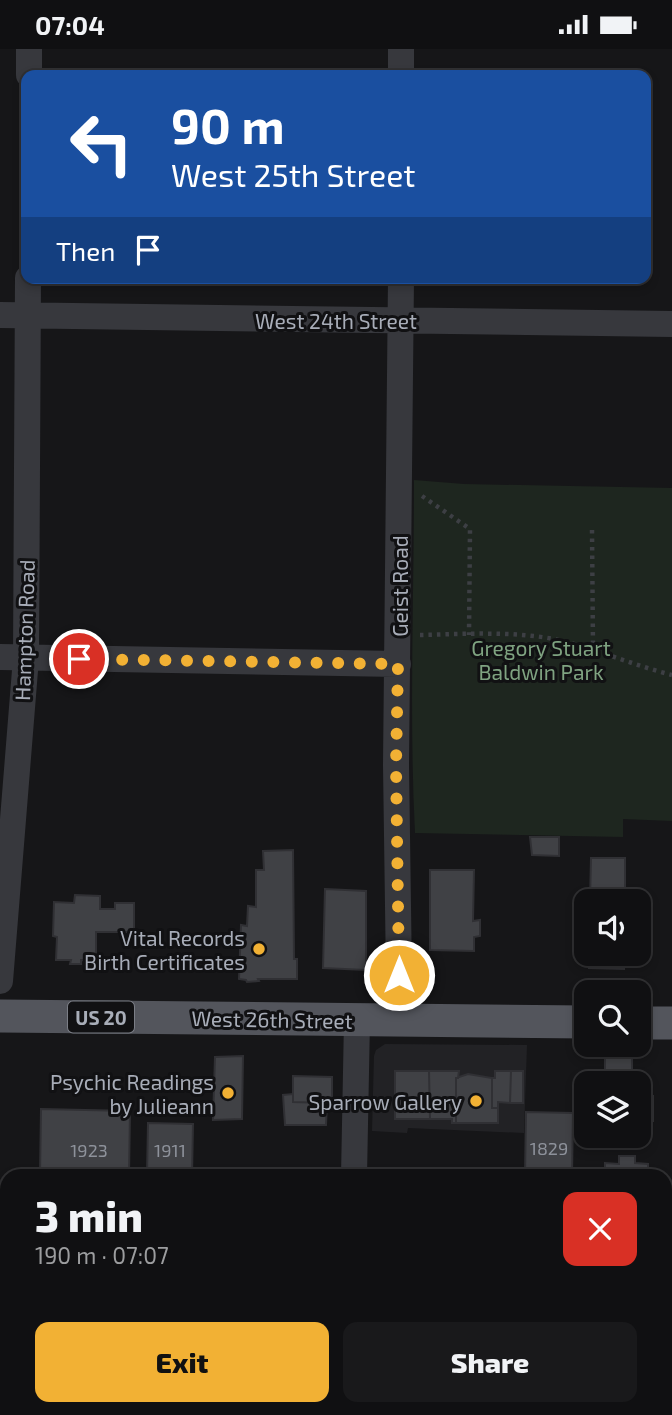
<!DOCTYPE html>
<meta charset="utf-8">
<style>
:root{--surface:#101012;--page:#19191b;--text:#f1f3f6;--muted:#9c9d9f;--line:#303032;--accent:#f2b134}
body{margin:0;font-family:"Exo 2",sans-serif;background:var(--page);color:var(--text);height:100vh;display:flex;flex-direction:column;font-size:26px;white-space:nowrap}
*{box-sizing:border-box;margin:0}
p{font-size:23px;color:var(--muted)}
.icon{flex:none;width:38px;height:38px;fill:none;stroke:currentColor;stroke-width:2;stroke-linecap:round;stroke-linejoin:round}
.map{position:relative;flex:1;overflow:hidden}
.details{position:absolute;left:0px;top:1120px;width:672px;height:247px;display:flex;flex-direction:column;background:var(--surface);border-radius:21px 21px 0 0;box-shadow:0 4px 10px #0003,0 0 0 2px var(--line)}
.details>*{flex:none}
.hud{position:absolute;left:21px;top:21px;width:630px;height:214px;border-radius:14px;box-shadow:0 4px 10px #0003,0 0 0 2px var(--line);background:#1a4fa0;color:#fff;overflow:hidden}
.buttons{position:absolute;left:574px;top:840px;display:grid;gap:14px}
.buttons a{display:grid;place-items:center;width:77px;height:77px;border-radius:14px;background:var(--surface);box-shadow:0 4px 10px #0003,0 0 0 2px var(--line);font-size:35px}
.pin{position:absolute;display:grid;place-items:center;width:60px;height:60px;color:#fff;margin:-30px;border:4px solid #fff;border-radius:50%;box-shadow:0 2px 7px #0007}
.me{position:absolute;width:77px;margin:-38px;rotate:0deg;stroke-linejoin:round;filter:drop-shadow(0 0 5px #0008)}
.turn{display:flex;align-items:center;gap:24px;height:147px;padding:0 35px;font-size:32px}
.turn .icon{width:91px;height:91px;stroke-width:2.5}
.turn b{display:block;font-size:49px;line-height:60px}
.then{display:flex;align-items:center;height:66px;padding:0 35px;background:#0003;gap:14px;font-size:26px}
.round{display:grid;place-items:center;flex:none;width:74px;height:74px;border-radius:14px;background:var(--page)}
.summary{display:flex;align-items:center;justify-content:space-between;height:119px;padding:0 35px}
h1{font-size:42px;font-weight:800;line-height:52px}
.cta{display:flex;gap:14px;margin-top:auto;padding:14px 35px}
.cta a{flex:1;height:80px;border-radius:14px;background:var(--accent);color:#111;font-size:28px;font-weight:800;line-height:80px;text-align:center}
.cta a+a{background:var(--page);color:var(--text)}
.status{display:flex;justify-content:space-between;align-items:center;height:49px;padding:0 35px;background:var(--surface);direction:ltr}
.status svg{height:19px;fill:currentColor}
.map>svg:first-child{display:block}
.built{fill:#222225}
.green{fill:#1e261f}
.building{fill:#404145;stroke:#303034;stroke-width:2}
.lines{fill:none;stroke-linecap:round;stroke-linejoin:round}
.path{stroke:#3d3f44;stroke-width:4.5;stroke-dasharray:3.5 5;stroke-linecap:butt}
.minor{stroke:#37383d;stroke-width:26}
.major{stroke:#53555c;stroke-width:33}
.route{stroke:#f2b134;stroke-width:12;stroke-dasharray:0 21.6}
.poi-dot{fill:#f2b134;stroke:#111113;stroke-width:2.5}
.labels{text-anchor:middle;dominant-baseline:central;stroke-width:6;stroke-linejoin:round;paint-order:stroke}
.number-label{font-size:18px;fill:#8e929b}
.shield{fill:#111113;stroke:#7b7e86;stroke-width:2}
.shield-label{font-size:19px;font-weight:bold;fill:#a8adb8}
.street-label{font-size:21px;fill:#a8adb8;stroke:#111113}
.park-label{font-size:21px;fill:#7fa381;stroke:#111113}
.poi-label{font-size:21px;fill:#a8adb8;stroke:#111113;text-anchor:end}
</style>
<div class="status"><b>07:04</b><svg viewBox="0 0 49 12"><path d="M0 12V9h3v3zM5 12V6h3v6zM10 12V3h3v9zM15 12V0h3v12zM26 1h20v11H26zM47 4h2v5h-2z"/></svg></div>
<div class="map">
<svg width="672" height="1366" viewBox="0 0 672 1366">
<rect width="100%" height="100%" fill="#161618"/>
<path class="built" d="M385,995L527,996L524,1084L408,1079L407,1084L372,1082L374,1007L376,1001Z"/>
<path class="green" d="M414,431L464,435L672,439V772L623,770V788L415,784C409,666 414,549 414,431Z"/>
<path class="building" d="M530,788H559V807L532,806Z
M293,801L294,910H297V930H258L259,932L247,933L246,931L239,930L241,876L247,877L248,857L256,858V821H264L263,802Z
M591,809H625V852H590Z
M430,821H474L473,872L480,871V887L474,888V902L430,901Z
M325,840L366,842V921L323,919Z
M75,846L100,847V860H115V854H134V883H96V912L81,911V915H70L71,911H56L57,888L53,887L54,853L74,854Z
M589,905H624V920L589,919Z
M605,1003L632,1004V1034H605Z
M243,1007L242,1070L213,1071L215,1008Z
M395,1022H429L430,1070H395Z
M429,1022H459L458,1029H456V1074H452V1070H430Z
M495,1022H511L510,1054L498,1053V1059H492V1029H495Z
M511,1022H523V1054H510Z
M468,1025L492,1029V1059H498V1074H456V1029Z
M293,1027L332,1028V1057H327V1054L293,1053Z
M639,1039L640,1047H653V1072H639Z
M293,1045V1053L327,1054L326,1076H285L283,1046Z
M41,1060L130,1062L129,1127H40Z
M526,1063L573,1064L572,1127H525Z
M148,1074L193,1075L192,1127H147Z
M604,1087H631V1096L604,1095Z
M619,1107H635V1114L648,1115V1127H605V1114L619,1115Z"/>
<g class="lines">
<path class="path" d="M422,447L470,480L469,586
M592,481L593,599
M420,586C464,585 511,582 554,590C595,599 632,616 672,626"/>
<path class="minor" d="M401,0V26
M29,26V0
M0,266L672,275
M0,608L398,615
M0,932L26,609L28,229
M397,971L399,927L396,716L401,229
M354,1127L357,971
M0,1346H7
M665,1355H672
M351,1366V1360"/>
<path class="major" d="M0,967L586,973
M639,974H672"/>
</g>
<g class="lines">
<path class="route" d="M79,610L398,615L396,716L399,926"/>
</g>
<g class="poi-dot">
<circle cx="259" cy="900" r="7"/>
<circle cx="228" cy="1044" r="7"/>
<circle cx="476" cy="1052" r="7"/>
</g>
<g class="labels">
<g class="number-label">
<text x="549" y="1099">1829</text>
<text x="89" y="1101">1923</text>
<text x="170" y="1101">1911</text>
</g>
<rect class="shield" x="68" y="952.5" width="66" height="31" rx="5"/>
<g class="shield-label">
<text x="101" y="968">US 20</text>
</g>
<g class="street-label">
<text x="336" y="271">West 24th Street</text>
<text transform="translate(399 537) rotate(-90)">Geist Road</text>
<text transform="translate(24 581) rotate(-88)">Hampton Road</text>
<text transform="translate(272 970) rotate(1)">West 26th Street</text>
</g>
<g class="park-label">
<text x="541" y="598">Gregory Stuart<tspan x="541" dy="24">Baldwin Park</tspan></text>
</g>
<g class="poi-label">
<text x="245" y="888">Vital Records<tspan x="245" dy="24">Birth Certificates</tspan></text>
<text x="214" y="1032">Psychic Readings<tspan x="214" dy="24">by Julieann</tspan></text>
<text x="462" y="1052">Sparrow Gallery</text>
</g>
</g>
</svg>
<div class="buttons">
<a><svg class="icon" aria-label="sound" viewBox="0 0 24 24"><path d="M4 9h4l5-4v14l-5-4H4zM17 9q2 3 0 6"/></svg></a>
<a><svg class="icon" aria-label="search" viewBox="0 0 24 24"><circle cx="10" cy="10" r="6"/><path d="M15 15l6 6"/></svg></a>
<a><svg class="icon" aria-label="layers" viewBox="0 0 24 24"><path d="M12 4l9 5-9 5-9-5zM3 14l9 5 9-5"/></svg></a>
</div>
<div class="pin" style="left:79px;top:610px;background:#d93025"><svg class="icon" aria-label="arrive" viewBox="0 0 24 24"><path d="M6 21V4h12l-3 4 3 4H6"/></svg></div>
<svg class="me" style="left:399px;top:926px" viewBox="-20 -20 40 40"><circle r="17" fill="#f2b134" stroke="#fff" stroke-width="3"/><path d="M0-11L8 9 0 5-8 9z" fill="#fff"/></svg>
<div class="hud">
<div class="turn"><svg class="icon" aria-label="left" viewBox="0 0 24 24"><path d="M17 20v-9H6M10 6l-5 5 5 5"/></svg><div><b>90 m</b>West 25th Street</div></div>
<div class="then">Then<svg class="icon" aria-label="arrive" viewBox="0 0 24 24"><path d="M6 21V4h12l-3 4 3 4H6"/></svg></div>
</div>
<section class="details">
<div class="summary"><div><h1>3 min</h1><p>190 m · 07:07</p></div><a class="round" style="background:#d93025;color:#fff"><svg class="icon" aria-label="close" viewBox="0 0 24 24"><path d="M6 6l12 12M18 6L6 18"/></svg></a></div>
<div class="cta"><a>Exit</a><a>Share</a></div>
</section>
</div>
